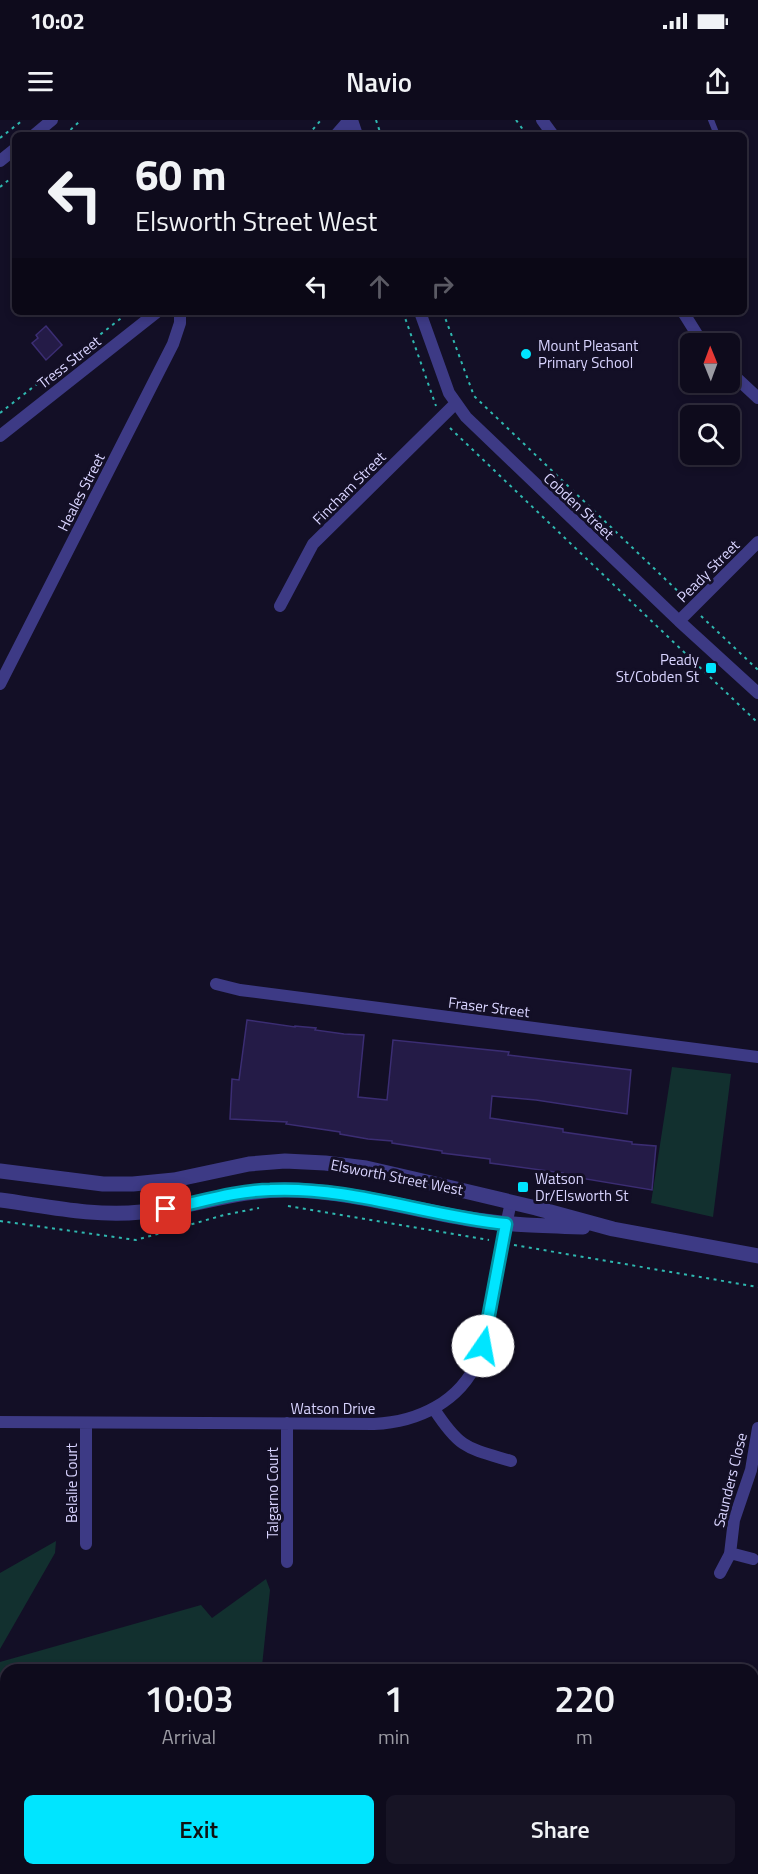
<!DOCTYPE html>
<style>
:root{--surface:#0e0b1c;--page:#171425;--text:#f1f3f6;--muted:#9b9ba3;--line:#2e2b3b;--accent:#00e5ff}
body{margin:0;font-family:"Titillium Web",sans-serif;background:var(--page);color:var(--text);height:100vh;display:flex;flex-direction:column;font-size:22px;white-space:nowrap}
*{box-sizing:border-box;margin:0}
p{font-size:20px;color:var(--muted)}
.icon{flex:none;width:33px;height:33px;fill:none;stroke:currentColor;stroke-width:2;stroke-linecap:round;stroke-linejoin:round}
.map{position:relative;flex:1;overflow:hidden}
.details{position:absolute;left:0px;top:1544px;width:759px;height:212px;display:flex;flex-direction:column;background:var(--surface);border-radius:18px 18px 0 0;box-shadow:0 3px 9px #0003,0 0 0 2px var(--line)}
.details>*{flex:none}
.banner{position:absolute;left:12px;top:12px;width:735px;height:183px;border-radius:9px;box-shadow:0 3px 9px #0003,0 0 0 2px var(--line);background:#0e0b1c;color:var(--text);overflow:hidden}
.needle{width:39px;rotate:359deg}
.tools{position:absolute;left:680px;top:213px;display:grid;gap:12px}
.tools a{display:grid;place-items:center;width:60px;height:60px;border-radius:9px;background:var(--surface);box-shadow:0 3px 9px #0003,0 0 0 2px var(--line);font-size:30px}
.pin{position:absolute;display:grid;place-items:center;width:51px;height:51px;color:#fff;margin:-26px;border-radius:12px;box-shadow:0 3px 9px #0006}
.me{position:absolute;width:66px;margin:-33px;rotate:12deg;stroke-linejoin:round;filter:drop-shadow(0 0 4px #0008)}
.turn{display:flex;align-items:center;gap:21px;height:126px;padding:0 24px;font-size:27px}
.turn .icon{width:78px;height:78px;stroke-width:2.5}
.turn b{display:block;font-size:42px;line-height:51px}
.lanes{display:flex;align-items:center;height:57px;padding:0 24px;background:#0003;justify-content:center;gap:30px;direction:ltr}
.lanes .off{opacity:.35}
.eta{display:flex;justify-content:space-evenly;align-items:center;height:102px;text-align:center}
.eta b{font-size:36px;font-weight:600;line-height:42px}
.primary-button{display:flex;gap:12px;margin-top:auto;padding:12px 24px}
.primary-button a{flex:1;height:69px;border-radius:9px;background:var(--accent);color:#111;font-size:24px;font-weight:600;line-height:69px;text-align:center}
.primary-button a+a{background:var(--page);color:var(--text)}
.status{display:flex;justify-content:space-between;align-items:center;height:42px;padding:0 30px;background:var(--surface);direction:ltr}
.status svg{height:16px;fill:currentColor}
header{display:flex;justify-content:space-between;align-items:center;height:78px;padding:0 24px;background:var(--surface);font-size:27px;font-weight:600}
.map>svg:first-child{display:block}
.green{fill:#12302f}
.building{fill:#241b47;stroke:#3b2d73;stroke-width:1.5}
.lines{fill:none;stroke-linecap:round;stroke-linejoin:round}
.path{stroke:#2fb8b0;stroke-width:2;stroke-dasharray:3 4.5;stroke-linecap:butt}
.service{stroke:#3d3a85;stroke-width:6}
.minor{stroke:#3d3a85;stroke-width:12}
.tertiary{stroke:#3d3a85;stroke-width:15}
.route-casing{stroke:#0095a6;stroke-width:15}
.route{stroke:#00e5ff;stroke-width:10}
.poi-dot{fill:#00e5ff;stroke:#130f26;stroke-width:2}
.labels{text-anchor:middle;dominant-baseline:central;stroke-width:6;stroke-linejoin:round;paint-order:stroke}
.poi-label{font-size:15px;fill:#d9d4ff;stroke:#130f26;text-anchor:start}
.street-label{font-size:15px;fill:#d9d4ff;stroke:#130f26}
</style>
<div class="status"><b>10:02</b><svg viewBox="0 0 49 12"><path d="M0 12V9h3v3zM5 12V6h3v6zM10 12V3h3v9zM15 12V0h3v12zM26 1h20v11H26zM47 4h2v5h-2z"/></svg></div>
<header><svg class="icon" aria-label="menu" viewBox="0 0 24 24"><path d="M4 6h16M4 12h16M4 18h16"/></svg>Navio<svg class="icon" aria-label="share" viewBox="0 0 24 24"><path d="M12 15V3M7 8l5-5 5 5M5 13v7h14v-7"/></svg></header>
<div class="map">
<svg width="758" height="1754" viewBox="0 0 758 1754">
<rect width="100%" height="100%" fill="#130f26"/>
<path class="green" d="M672,947L731,954L713,1097L651,1083Z
M56,1421L55,1433L0,1529V1453Z
M266,1459L270,1470L262,1546L348,1549L6,1550V1632L0,1633V1542L201,1485L212,1498Z
M183,1749H485L492,1754H182Z"/>
<path class="building" d="M46,206L62,225L46,240L32,223L38,218L36,215Z
M247,900L295,907V906L316,908L315,910L344,914L364,915L358,977L387,980L393,920L509,932L508,935L631,950L627,994L536,980L492,976L490,998L563,1009V1012L632,1022V1024L656,1026L652,1070L562,1055L563,1053L490,1043V1039L442,1033V1031L392,1023V1021L368,1019L340,1014V1012L286,1004L287,1002L230,999L232,959L239,960Z"/>
<g class="lines">
<path class="path" d="M376,0L381,15
M516,0L527,15
M65,15L81,0
M308,15L321,0
M0,18L23,0
M0,67L15,55
M403,192L436,286
M443,192L474,276L685,478
M0,293L129,192
M450,308L758,603
M701,496L758,550
M288,1086L489,1120
M0,1101L136,1120L224,1095L259,1088
M514,1125L758,1167"/>
<path class="service" d="M711,0L717,15
M0,1643L6,1642
M155,1754L161,1749"/>
<path class="minor" d="M352,0L357,15
M542,0L553,15
M34,15L52,0
M336,15L349,0
M0,41L15,29
M420,192L449,273L466,297L679,501L758,573
M683,192L703,224
M729,251L758,278
M0,316L157,192
M280,486L313,424L455,284
M679,501L758,422
M0,564L173,224L180,203V192
M216,864L240,870L758,937
M434,1289C460,1329 467,1328 511,1341
M0,1302L374,1304C418,1302 460,1282 478,1240C486,1220 489,1198 493,1177C499,1145 504,1113 511,1082
M86,1424V1303
M730,1433L753,1439
M287,1442V1303
M720,1453L730,1434L734,1400L751,1350L758,1308
M753,1692L758,1695"/>
<path class="tertiary" d="M0,1051L103,1064H133L174,1060L249,1044L285,1041L325,1043L366,1048L414,1059L536,1088L613,1109L758,1136
M0,1080C46,1086 94,1097 141,1092C192,1088 237,1069 289,1070C350,1071 410,1089 469,1099C507,1105 545,1106 583,1107"/>
</g>
<g class="lines">
<defs>
<path id="route" d="M166,1089C201,1082 234,1071 270,1070C350,1066 427,1096 506,1104L483,1226"/>
</defs>
<use href="#route" class="route-casing"/>
<use href="#route" class="route"/>
</g>
<g class="poi-dot">
<circle cx="526" cy="234" r="6"/>
<rect x="705" y="542" width="12" height="12" rx="3"/>
<rect x="517" y="1061" width="12" height="12" rx="3"/>
</g>
<g class="labels">
<g class="poi-label">
<text x="538" y="225">Mount Pleasant<tspan x="538" dy="17">Primary School</tspan></text>
<text x="699" y="539" text-anchor="end">Peady<tspan x="699" dy="17">St/Cobden St</tspan></text>
<text x="535" y="1058">Watson<tspan x="535" dy="17">Dr/Elsworth St</tspan></text>
</g>
<g class="street-label">
<text transform="translate(69 242) rotate(-38)">Tress Street</text>
<text transform="translate(349 368) rotate(-45)">Fincham Street</text>
<text transform="translate(81 372) rotate(-63)">Heales Street</text>
<text transform="translate(579 386) rotate(43)">Cobden Street</text>
<text transform="translate(708 451) rotate(-45)">Peady Street</text>
<text transform="translate(489 887) rotate(7)">Fraser Street</text>
<text transform="translate(397 1057) rotate(11)">Elsworth Street West</text>
<text x="333" y="1288">Watson Drive</text>
<text transform="translate(730 1360) rotate(-76)">Saunders Close</text>
<text transform="translate(71 1363) rotate(-90)">Belalie Court</text>
<text transform="translate(272 1373) rotate(-90)">Talgarno Court</text>
</g>
</g>
</svg>
<div class="tools">
<a><svg class="needle" viewBox="-14 -14 28 28"><path d="M0-13l5 13h-10z" fill="#e53935"/><path d="M0 13l5-13h-10z" fill="#9b9ba3"/></svg></a>
<a><svg class="icon" aria-label="search" viewBox="0 0 24 24"><circle cx="10" cy="10" r="6"/><path d="M15 15l6 6"/></svg></a>
</div>
<div class="pin" style="left:166px;top:1089px;background:#d93025"><svg class="icon" aria-label="arrive" viewBox="0 0 24 24"><path d="M6 21V4h12l-3 4 3 4H6"/></svg></div>
<svg class="me" style="left:483px;top:1226px" viewBox="-20 -20 40 40"><circle r="19" fill="#fff"/><path d="M0-13L10 11 0 6-10 11z" fill="#00e5ff"/></svg>
<div class="banner">
<div class="turn"><svg class="icon" aria-label="left" viewBox="0 0 24 24"><path d="M17 20v-9H6M10 6l-5 5 5 5"/></svg><div><b>60 m</b>Elsworth Street West</div></div>
<div class="lanes"><svg class="icon" aria-label="left" viewBox="0 0 24 24"><path d="M17 20v-9H6M10 6l-5 5 5 5"/></svg><svg class="icon off" aria-label="ahead" viewBox="0 0 24 24"><path d="M12 20V5M6 11l6-6 6 6"/></svg><svg class="icon off" aria-label="right" viewBox="0 0 24 24"><path d="M7 20v-9h11M14 6l5 5-5 5"/></svg></div>
</div>
<section class="details">
<div class="eta">
<div><b>10:03</b><p>Arrival</p></div>
<div><b>1</b><p>min</p></div>
<div><b>220</b><p>m</p></div>
</div>
<div class="primary-button"><a>Exit</a><a>Share</a></div>
</section>
</div>
